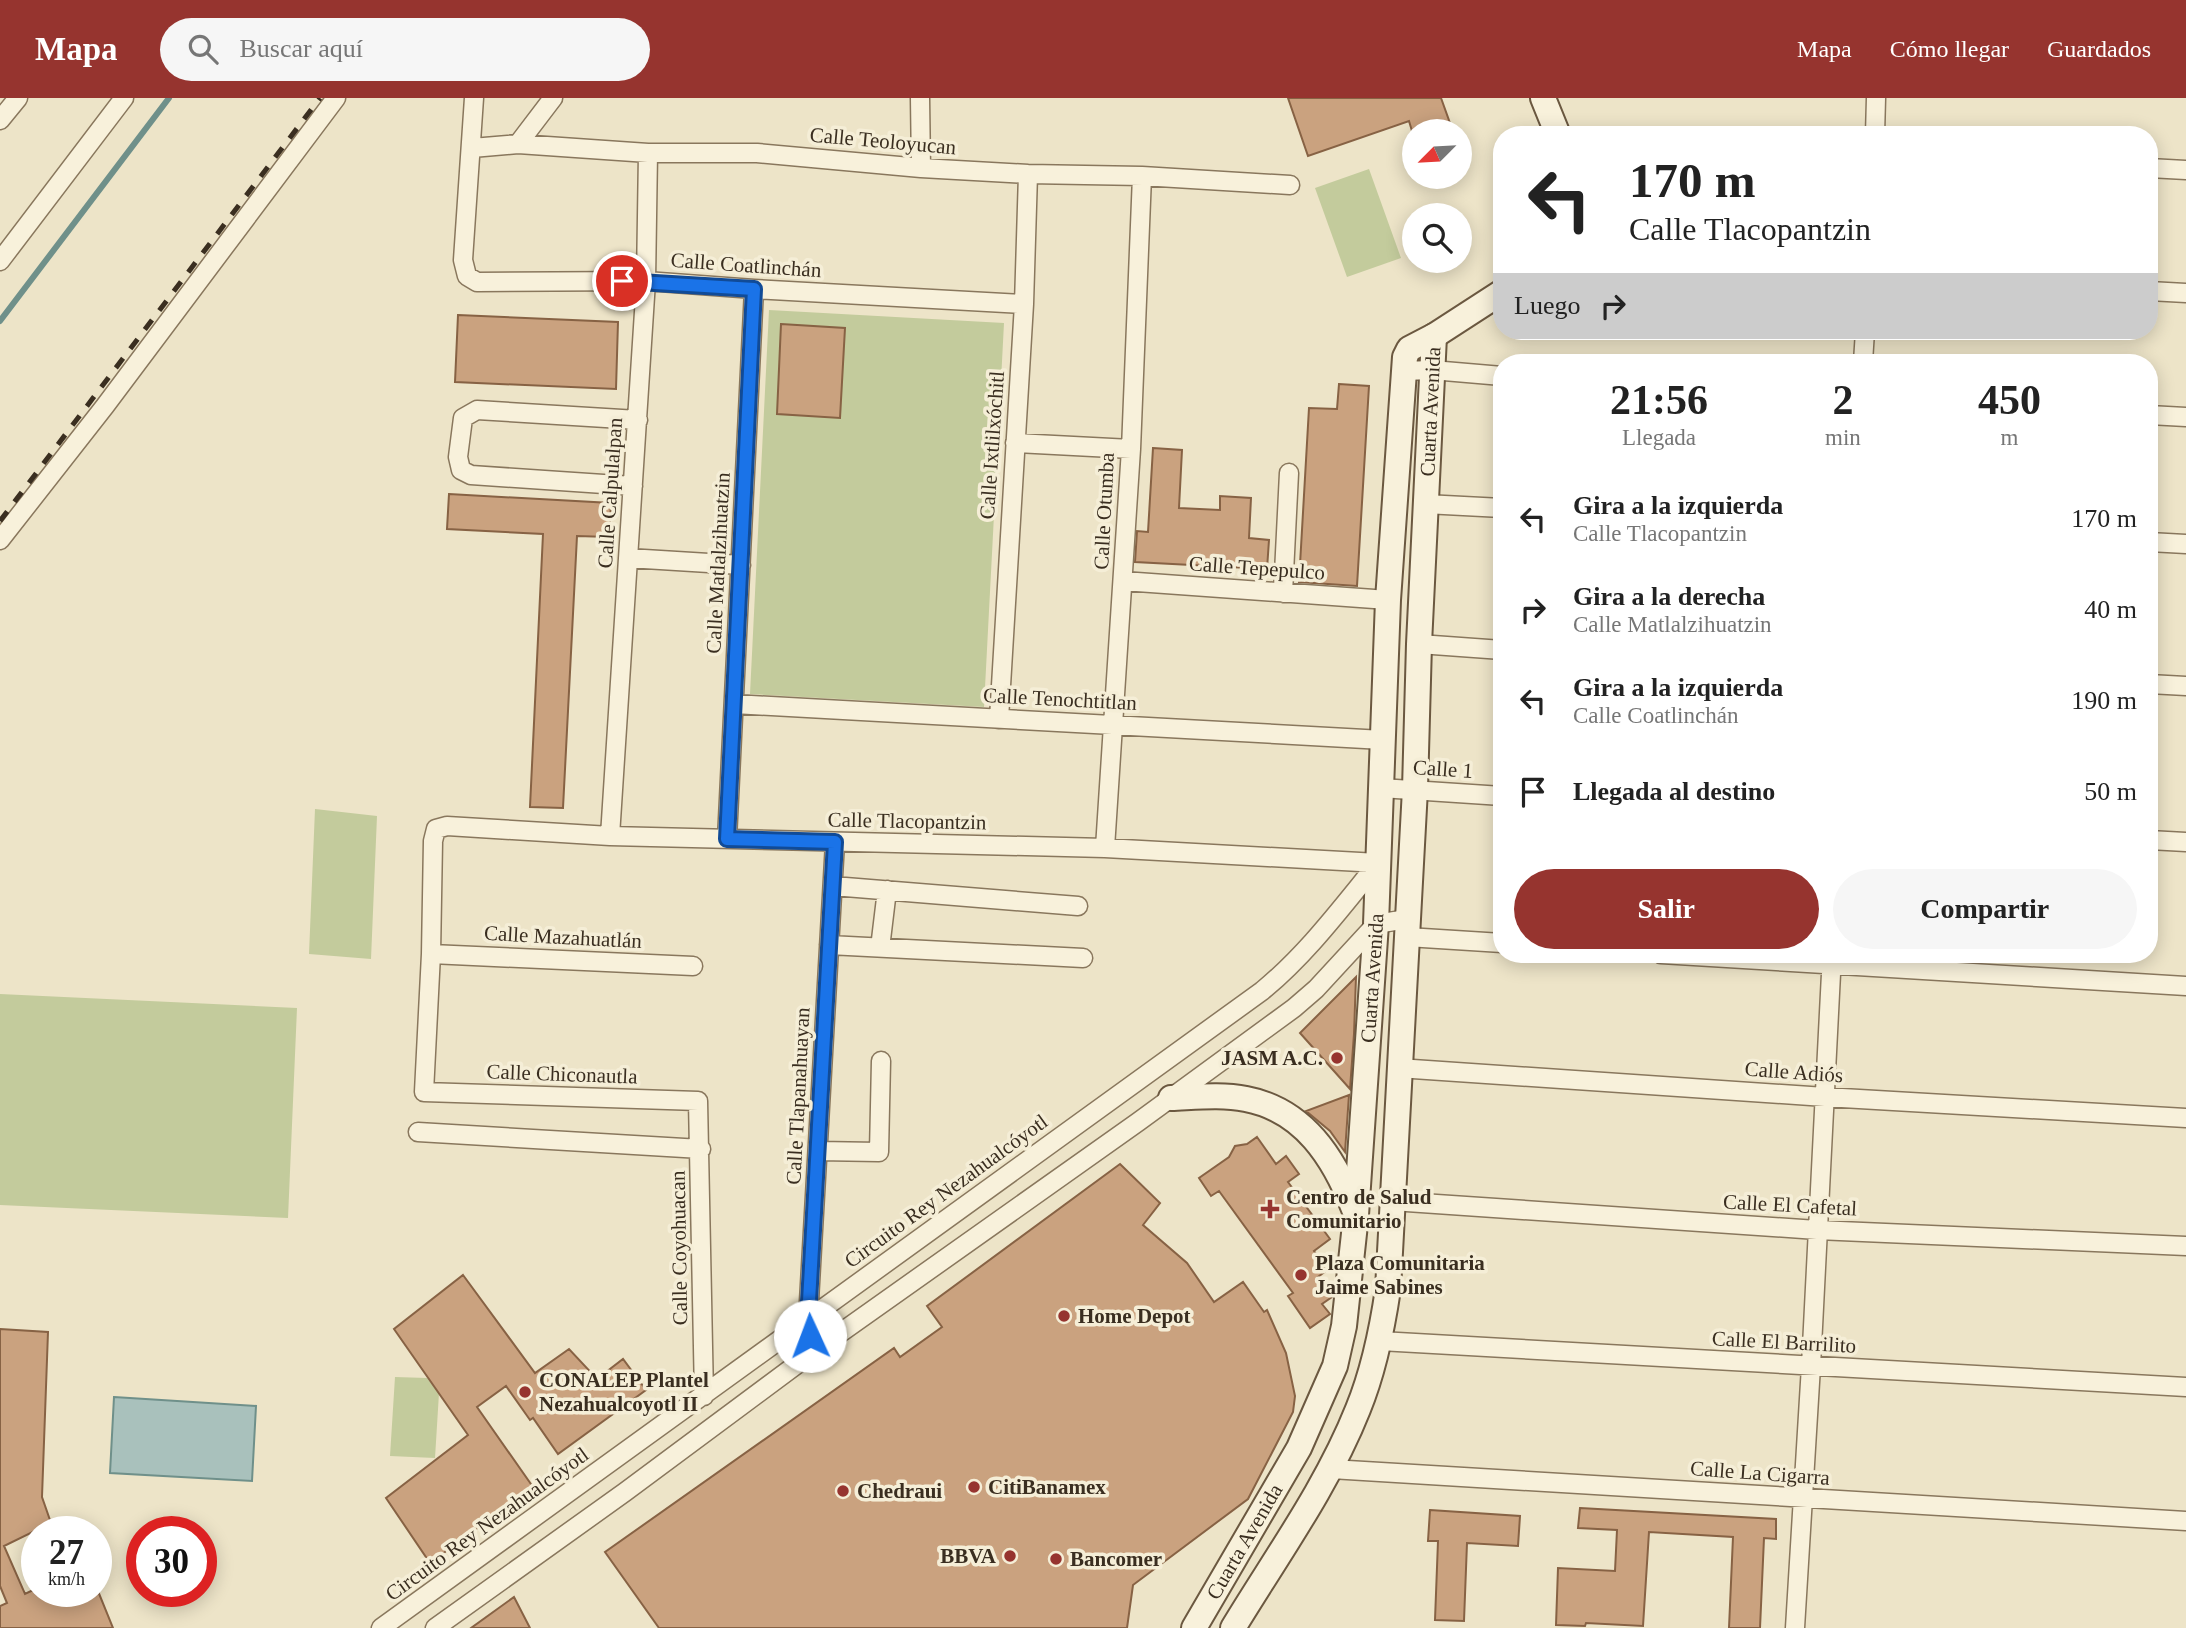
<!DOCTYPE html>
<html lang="es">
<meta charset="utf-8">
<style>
:root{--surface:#fff;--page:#f6f6f6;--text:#222;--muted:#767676;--accent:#96342f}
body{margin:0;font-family:Georgia,serif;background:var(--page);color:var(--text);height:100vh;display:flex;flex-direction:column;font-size:26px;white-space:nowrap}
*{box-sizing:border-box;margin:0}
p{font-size:23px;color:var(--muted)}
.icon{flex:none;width:38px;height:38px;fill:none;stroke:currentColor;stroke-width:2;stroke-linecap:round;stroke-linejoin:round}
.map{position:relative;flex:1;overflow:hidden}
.sheet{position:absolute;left:1493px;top:256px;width:665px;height:609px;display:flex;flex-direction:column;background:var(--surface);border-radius:28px;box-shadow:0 4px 18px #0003}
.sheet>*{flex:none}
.hud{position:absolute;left:1493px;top:28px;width:665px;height:214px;border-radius:28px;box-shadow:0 4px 18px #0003;background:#fff;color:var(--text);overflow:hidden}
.needle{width:46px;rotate:246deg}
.buttons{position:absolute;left:1402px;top:21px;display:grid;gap:14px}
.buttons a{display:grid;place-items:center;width:70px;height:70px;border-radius:50%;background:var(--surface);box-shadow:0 4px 18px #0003;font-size:35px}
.speed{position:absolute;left:21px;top:1418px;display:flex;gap:14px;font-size:35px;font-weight:700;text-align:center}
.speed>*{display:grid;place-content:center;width:91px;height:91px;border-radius:50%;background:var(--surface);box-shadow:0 4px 18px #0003;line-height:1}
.speed small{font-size:18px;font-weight:400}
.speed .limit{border:10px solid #d22;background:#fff;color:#111}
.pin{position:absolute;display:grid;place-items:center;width:60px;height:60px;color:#fff;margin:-30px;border:4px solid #fff;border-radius:50%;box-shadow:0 2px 7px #0007}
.me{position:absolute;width:77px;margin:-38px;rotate:358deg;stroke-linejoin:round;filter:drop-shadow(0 0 5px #0008)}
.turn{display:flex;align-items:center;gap:24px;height:147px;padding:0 21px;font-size:32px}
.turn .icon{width:91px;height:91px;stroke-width:2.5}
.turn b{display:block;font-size:49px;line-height:60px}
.then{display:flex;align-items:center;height:66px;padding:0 21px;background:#0003;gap:14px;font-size:26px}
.eta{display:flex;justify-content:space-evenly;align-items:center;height:119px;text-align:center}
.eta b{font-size:42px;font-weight:800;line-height:49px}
.button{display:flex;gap:14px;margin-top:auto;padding:14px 21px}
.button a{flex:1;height:80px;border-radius:42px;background:var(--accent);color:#fff;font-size:28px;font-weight:800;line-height:80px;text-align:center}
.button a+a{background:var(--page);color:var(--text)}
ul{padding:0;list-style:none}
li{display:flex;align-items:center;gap:21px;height:91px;padding:0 21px}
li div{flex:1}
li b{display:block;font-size:26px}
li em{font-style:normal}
header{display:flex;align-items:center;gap:42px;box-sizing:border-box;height:98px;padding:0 35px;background:var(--accent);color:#fff}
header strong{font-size:33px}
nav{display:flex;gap:38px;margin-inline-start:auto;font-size:24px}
.search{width:490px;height:63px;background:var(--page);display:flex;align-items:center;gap:18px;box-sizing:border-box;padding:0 24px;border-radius:38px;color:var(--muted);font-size:26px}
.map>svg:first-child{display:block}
.green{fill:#c3cb9c}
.water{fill:#a9c1bc;stroke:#6f908a;stroke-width:2}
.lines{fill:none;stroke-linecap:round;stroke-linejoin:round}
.stream{stroke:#6f908a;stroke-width:6}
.building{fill:#caa27f;stroke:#876244;stroke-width:2}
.minor-casing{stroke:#89775d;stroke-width:21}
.secondary-casing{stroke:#6b5840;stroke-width:28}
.minor{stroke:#f8f1db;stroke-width:18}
.secondary{stroke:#f8f1db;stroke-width:24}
.rail{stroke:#3a2e20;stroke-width:5;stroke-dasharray:12 12;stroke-linecap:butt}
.route-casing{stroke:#114b97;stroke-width:18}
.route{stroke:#1a73e8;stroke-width:12}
.poi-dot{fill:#96342f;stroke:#f5eed7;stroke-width:2.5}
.labels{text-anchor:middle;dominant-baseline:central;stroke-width:7;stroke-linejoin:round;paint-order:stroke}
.street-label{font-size:21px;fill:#3a2e20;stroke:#f5eed7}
.poi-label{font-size:21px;font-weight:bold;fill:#3a2e20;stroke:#f5eed7;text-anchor:start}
</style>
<header>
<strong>Mapa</strong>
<div class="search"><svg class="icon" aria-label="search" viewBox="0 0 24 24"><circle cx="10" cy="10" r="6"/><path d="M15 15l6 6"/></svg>Buscar aquí</div>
<nav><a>Mapa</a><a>Cómo llegar</a><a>Guardados</a></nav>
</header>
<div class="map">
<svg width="2186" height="1530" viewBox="0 0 2186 1530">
<rect width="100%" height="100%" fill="#ede4c8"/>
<path class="green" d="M1369,71L1401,160L1347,179L1315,90Z
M769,212L1004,225L984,609L750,596Z
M315,711L377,718L371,861L309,856Z
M0,896L297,910L288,1120L0,1107Z
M395,1279L427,1280L439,1295L435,1360L390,1358Z"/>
<path class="water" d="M114,1299L256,1308L252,1383L110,1375Z"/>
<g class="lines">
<path class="stream" d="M0,223L169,0"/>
</g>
<path class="building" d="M1288,0H1441L1451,28L1437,33H1412L1409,23L1308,58Z
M458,217L618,224L616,291L455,284Z
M781,226L845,230L840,320L777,316Z
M1339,286L1369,288L1357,488L1299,484L1309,310L1337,311Z
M1153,350L1182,352L1179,410L1220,412V398L1251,400L1249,440L1269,442L1267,471L1135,464L1137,433L1148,434Z
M449,396L611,405L609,439L577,438L563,710L530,709L543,436L447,431Z
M1356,879L1354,936L1350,991L1300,935Z
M1349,997L1345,1054L1330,1033L1306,1013Z
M1257,1039L1276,1066L1286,1058L1299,1076L1288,1084L1330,1141L1314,1153L1327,1172L1318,1179L1332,1199L1322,1206L1330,1216L1310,1230L1288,1198L1293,1195L1219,1093L1211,1098L1199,1080L1229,1059L1235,1048L1247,1046Z
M1120,1066L1160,1105L1143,1127L1187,1165L1214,1204L1243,1184L1264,1214L1267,1212L1286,1255L1295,1298L1293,1314L1248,1401L1133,1487L1127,1530H659L605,1454L894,1250L900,1259L942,1229L927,1208Z
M463,1177L535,1275L569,1251L597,1281L623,1261L646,1292L558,1356L533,1320L530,1322L506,1288L477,1309L533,1389L430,1465L386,1400L468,1337L394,1231Z
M0,1231L48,1234L42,1399L51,1425L4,1448L25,1496L31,1493H98L113,1530H0V1508L7,1505L0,1488Z
M1580,1410L1776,1421V1441L1764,1440L1760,1530H1729L1733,1439L1649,1434L1643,1528L1586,1525L1585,1528L1556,1527L1558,1470L1615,1473L1617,1432L1578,1430Z
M1430,1412L1520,1418L1518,1448L1467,1445L1464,1523L1435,1522L1438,1443H1428Z
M514,1499L530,1530H471Z"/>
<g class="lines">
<defs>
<path id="minor" d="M474,0L463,162L467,178L477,184L646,183L754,191L1024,206
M920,0L921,70
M0,22L18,0
M1875,37L1876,0
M518,46L553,0
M472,50L518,46L648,55H757L921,70L1028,76L1142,78L1290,87
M2149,70L2186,72
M0,163L124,0
M2149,193L2186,195
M1863,264L1865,233
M1403,273L1432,272L1502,278
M2149,317L2186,319
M1015,345L1131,351
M633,388L471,377L461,372L458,359L463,320L477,312L638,322
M1425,406L1502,410
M0,442L105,308L336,0
M2149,444L2186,446
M628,460L741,467
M1123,483L1388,502
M1283,495L1289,375
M1419,546L1502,552
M2149,586L2186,588
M734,606L1383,642
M999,621L1024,206L1028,76
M1381,690L1502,698
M610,738L646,183L648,55
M727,741L754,191
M2149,742L2186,744
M1105,750L1131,351L1142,78
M833,788L1078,808
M1407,839L1502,845
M829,847L1083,860
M880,850L887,792
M431,856L693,868
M1661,856L2186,888
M1398,970L1825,999L2186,1020
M418,1034L701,1051
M818,1053L879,1054L881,963
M1392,1103L1817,1132L2186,1148
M1380,1243L2186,1289
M812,1255L808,1221L835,744
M704,1298L698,1003L424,994L431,856L433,743L436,731L447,728L610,738L1105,750L1378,765
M1331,1371L2186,1423
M381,1530L1262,893C1307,856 1341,810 1378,765
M435,1530L625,1394L812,1255L1138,1024L1294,910L1316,891L1376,826L1407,821
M1795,1530L1811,1268L1832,856"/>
<g id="secondary">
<path d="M1543,0L1558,37"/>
<path d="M1171,1000C1196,999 1222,996 1246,1001C1304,1012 1334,1060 1354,1111"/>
<path id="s1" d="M1194,1530L1299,1350L1335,1268L1344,1228L1356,1117L1376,826L1388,502L1405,259L1409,251L1434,238L1502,194"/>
<path id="s2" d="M1233,1530C1276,1459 1327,1389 1358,1311C1374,1272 1382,1232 1388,1191L1415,691L1419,546L1434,238"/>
</g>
</defs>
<use href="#minor" class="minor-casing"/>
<use href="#secondary" class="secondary-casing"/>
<use href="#minor" class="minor"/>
<use href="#secondary" class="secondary"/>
<path class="rail" d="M0,423L320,0"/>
</g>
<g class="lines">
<defs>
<path id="route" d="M622,183L754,191L727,741L835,744L808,1221L810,1238"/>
</defs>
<use href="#route" class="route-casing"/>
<use href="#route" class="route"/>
</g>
<g class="poi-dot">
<circle cx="1337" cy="960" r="7"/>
<path d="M1266.5 1100.5h7v7h7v7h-7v7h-7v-7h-7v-7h7z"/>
<circle cx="1301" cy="1177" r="7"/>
<circle cx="1064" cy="1218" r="7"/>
<circle cx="525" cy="1294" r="7"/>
<circle cx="974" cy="1389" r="7"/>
<circle cx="843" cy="1393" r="7"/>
<circle cx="1010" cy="1458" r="7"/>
<circle cx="1056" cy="1461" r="7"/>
</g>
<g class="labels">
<g class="street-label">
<text transform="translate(883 43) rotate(5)">Calle Teoloyucan</text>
<text transform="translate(746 167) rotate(4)">Calle Coatlinchán</text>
<text stroke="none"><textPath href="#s2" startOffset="1255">Cuarta Avenida</textPath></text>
<text transform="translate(992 347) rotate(-86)">Calle Ixtlilxóchitl</text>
<text transform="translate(610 395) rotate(-86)">Calle Calpulalpan</text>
<text transform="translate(1104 413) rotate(-87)">Calle Otumba</text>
<text transform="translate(718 465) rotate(-87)">Calle Matlalzihuatzin</text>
<text transform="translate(1257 470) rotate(4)">Calle Tepepulco</text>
<text transform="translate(1060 601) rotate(3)">Calle Tenochtitlan</text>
<text transform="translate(1443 671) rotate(4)">Calle 1</text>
<text transform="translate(907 723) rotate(1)">Calle Tlacopantzin</text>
<text transform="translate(563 839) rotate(3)">Calle Mazahuatlán</text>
<text stroke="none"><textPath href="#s1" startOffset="688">Cuarta Avenida</textPath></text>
<text transform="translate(1794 974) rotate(4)">Calle Adiós</text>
<text transform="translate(562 976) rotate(2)">Calle Chiconautla</text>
<text transform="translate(798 998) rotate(-87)">Calle Tlapanahuayan</text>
<text transform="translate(946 1093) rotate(-36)">Circuito Rey Nezahualcóyotl</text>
<text transform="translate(1790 1107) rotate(3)">Calle El Cafetal</text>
<text transform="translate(679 1150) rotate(-91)">Calle Coyohuacan</text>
<text transform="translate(1784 1244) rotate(3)">Calle El Barrilito</text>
<text transform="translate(1760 1375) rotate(4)">Calle La Cigarra</text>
<text transform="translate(487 1426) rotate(-36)">Circuito Rey Nezahualcóyotl</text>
<text stroke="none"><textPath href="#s1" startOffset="100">Cuarta Avenida</textPath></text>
</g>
<g class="poi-label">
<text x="1323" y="960" text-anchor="end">JASM A.C.</text>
<text x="1286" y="1099">Centro de Salud<tspan x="1286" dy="24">Comunitario</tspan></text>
<text x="1315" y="1165">Plaza Comunitaria<tspan x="1315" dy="24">Jaime Sabines</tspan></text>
<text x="1078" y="1218">Home Depot</text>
<text x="539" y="1282">CONALEP Plantel<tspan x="539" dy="24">Nezahualcoyotl II</tspan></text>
<text x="988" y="1389">CitiBanamex</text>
<text x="857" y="1393">Chedraui</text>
<text x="996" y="1458" text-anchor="end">BBVA</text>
<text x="1070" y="1461">Bancomer</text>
</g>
</g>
</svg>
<div class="buttons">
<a><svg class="needle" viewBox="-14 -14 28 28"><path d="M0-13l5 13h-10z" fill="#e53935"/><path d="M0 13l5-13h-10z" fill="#767676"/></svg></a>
<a><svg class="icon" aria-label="search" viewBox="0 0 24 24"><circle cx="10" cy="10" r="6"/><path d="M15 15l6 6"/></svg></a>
</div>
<div class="speed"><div>27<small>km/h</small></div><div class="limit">30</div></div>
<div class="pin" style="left:622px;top:183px;background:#d93025"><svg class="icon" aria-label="arrive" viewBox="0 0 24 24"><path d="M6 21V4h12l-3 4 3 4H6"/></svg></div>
<svg class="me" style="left:810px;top:1238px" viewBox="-20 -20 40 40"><circle r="19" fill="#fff"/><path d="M0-13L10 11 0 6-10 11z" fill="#1a73e8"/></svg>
<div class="hud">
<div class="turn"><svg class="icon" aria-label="left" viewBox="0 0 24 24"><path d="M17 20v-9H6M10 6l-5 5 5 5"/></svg><div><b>170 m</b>Calle Tlacopantzin</div></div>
<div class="then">Luego<svg class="icon" aria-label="right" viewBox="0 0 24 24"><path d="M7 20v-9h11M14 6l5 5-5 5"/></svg></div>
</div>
<section class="sheet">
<div class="eta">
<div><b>21:56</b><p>Llegada</p></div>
<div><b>2</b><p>min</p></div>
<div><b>450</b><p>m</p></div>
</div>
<ul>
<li><svg class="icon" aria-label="left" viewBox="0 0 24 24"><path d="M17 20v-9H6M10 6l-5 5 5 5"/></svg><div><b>Gira a la izquierda</b><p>Calle Tlacopantzin</p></div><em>170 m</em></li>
<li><svg class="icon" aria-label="right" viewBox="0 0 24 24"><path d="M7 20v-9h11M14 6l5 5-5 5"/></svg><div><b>Gira a la derecha</b><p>Calle Matlalzihuatzin</p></div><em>40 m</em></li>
<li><svg class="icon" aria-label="left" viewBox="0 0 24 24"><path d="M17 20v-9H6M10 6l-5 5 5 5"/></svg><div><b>Gira a la izquierda</b><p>Calle Coatlinchán</p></div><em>190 m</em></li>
<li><svg class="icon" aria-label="arrive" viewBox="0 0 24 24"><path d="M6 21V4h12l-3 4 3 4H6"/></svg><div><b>Llegada al destino</b></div><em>50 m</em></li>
</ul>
<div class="button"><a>Salir</a><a>Compartir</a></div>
</section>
</div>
